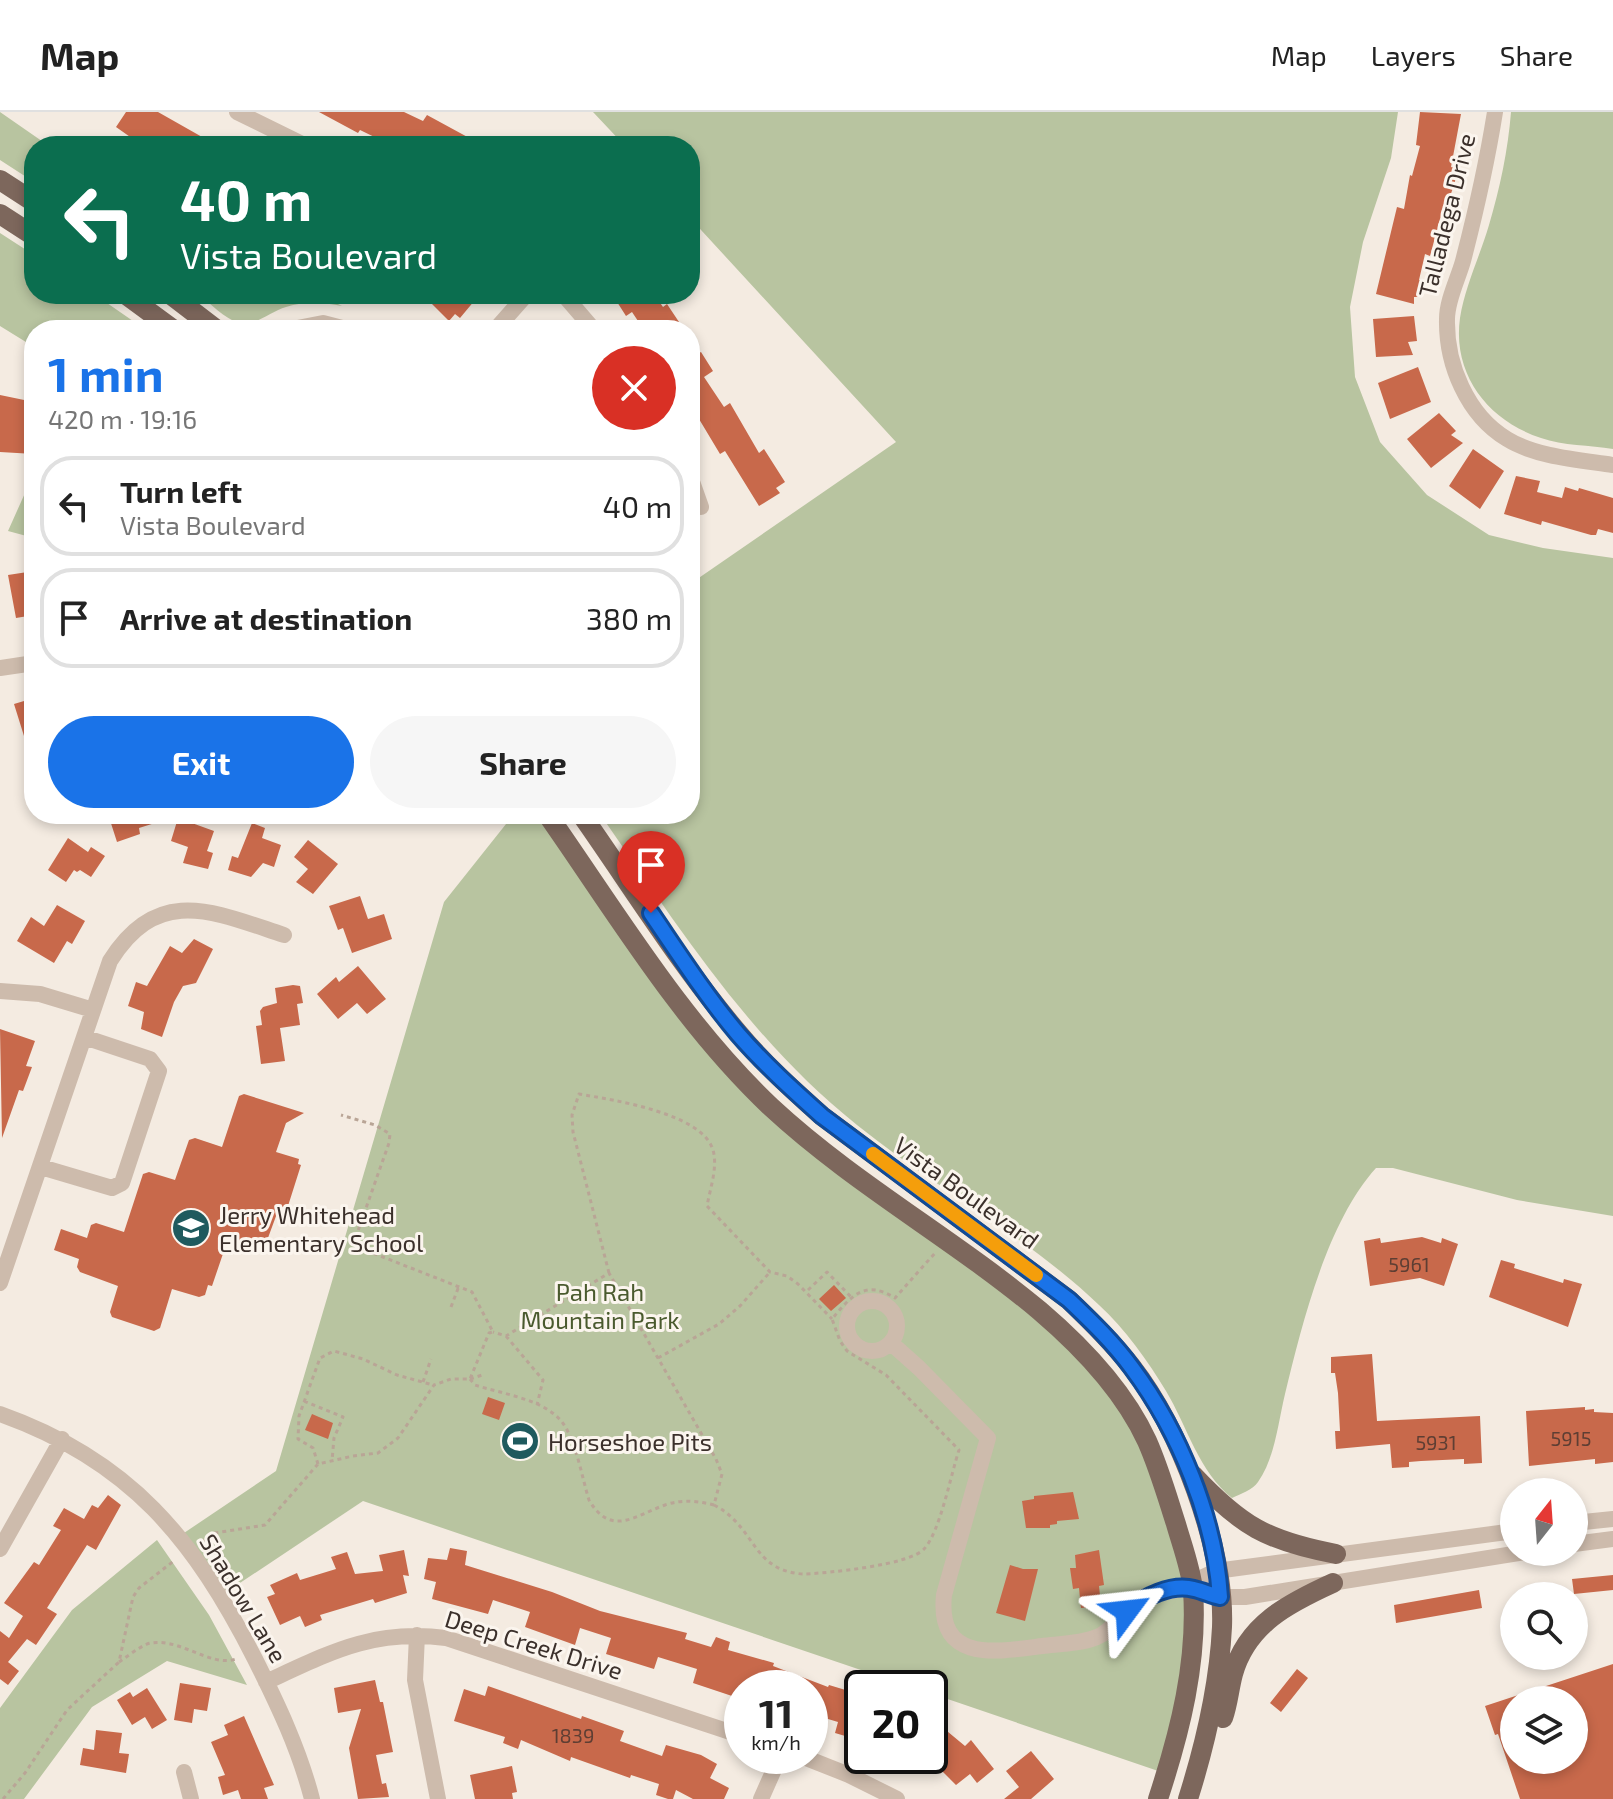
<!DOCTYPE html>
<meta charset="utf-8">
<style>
:root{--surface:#fff;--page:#f6f6f6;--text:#222;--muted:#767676;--line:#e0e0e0;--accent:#1a73e8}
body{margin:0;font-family:"Exo 2",sans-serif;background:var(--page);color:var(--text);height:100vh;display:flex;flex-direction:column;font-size:30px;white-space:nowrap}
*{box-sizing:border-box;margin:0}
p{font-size:26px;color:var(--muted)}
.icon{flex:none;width:44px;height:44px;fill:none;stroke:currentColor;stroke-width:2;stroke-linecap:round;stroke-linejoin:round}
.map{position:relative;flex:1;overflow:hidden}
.panel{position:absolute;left:24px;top:208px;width:676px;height:504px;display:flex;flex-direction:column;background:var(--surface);border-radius:32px;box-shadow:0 4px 12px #0003}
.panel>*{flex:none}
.top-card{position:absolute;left:24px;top:24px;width:676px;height:168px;border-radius:32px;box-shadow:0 4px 12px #0003;background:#0b6e4f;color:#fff;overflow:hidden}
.needle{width:52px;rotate:17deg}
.tools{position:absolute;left:1500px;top:1366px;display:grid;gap:16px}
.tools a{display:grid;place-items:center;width:88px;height:88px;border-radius:50%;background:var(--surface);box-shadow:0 4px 12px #0003;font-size:40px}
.speed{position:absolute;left:724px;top:1558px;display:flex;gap:16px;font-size:40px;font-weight:700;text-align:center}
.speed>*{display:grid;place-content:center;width:104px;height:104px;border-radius:50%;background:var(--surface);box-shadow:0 4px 12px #0003;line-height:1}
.speed small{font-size:20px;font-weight:400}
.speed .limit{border:4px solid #111;border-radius:12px;background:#fff;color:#111}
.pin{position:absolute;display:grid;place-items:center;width:68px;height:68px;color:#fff;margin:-82px -34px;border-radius:50% 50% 50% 0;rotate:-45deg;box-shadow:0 0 8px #0007}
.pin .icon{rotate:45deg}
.me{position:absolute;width:88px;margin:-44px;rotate:60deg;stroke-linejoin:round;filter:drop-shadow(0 0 6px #0008)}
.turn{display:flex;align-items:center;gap:28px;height:168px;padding:0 24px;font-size:36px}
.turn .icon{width:104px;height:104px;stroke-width:2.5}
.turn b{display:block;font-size:56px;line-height:68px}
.round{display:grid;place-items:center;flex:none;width:84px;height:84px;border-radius:42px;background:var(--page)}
.headline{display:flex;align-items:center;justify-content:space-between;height:136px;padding:0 24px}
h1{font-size:48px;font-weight:700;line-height:60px;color:var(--accent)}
.action{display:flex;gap:16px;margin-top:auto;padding:16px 24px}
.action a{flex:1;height:92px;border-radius:48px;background:var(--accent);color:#fff;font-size:32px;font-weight:700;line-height:92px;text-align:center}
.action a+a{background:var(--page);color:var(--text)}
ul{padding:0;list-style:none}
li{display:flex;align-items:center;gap:24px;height:100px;margin:0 16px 12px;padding:0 8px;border:4px solid var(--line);border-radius:32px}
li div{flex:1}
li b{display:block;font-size:30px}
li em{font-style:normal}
header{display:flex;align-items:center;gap:48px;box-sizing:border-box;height:112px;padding:0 40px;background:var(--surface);border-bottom:2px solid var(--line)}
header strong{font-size:38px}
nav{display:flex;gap:44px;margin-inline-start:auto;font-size:28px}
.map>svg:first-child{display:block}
.green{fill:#b8c4a0}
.building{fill:#c8694b;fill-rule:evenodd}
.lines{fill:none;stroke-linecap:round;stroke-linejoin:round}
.path{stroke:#b9a596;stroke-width:3;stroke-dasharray:4 4;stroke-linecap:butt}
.minor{stroke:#cdbbac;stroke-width:16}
.major{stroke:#7d675c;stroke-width:20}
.route-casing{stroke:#114b97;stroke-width:20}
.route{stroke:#1a73e8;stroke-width:14}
.slow{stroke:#f59e0b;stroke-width:14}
.labels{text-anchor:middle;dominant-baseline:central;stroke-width:6;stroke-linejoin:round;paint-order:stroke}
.number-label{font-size:20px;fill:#5e3e33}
.street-label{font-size:24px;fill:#3b302b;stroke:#fbf5ee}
.poi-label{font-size:24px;fill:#3b302b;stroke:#fbf5ee;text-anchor:start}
.park-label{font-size:24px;fill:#4a5a2e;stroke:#fbf5ee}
</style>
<header>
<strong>Map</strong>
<nav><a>Map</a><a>Layers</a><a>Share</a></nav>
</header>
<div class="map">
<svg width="1613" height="1687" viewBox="0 0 1613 1687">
<rect width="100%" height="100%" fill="#f4ebe1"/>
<path class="green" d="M0,0L49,34H34V70L0,48Z
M593,0H1398L1391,46L1363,130L1350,195L1355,265L1380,330L1427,383L1489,423L1543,436L1613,446V1104L1517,1088L1393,1056H1376C1327,1110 1302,1212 1285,1282C1278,1311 1275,1346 1258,1370C1253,1378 1240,1382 1232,1386C1199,1360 1187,1314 1166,1279C1148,1249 1125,1217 1099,1193C1027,1124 935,1076 857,1013C750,928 677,813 600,702H690V472L896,330L690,106V34H625Z
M1511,0H1613V337C1590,333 1563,334 1541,326C1489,309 1452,263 1460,206C1465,174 1480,144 1489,113C1500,76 1508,38 1511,0Z
M0,121L34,143V182H94L146,218H34V235L0,214Z
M198,182H318L342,194C323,190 305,189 286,195C271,199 255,215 239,211C225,207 210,191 198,182Z
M34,361V426L8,419Z
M514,702H545L754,980L1053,1212L1149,1335L1193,1490L1167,1662L930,1581V1576H914L363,1389L222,1483L181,1423L276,1359L444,790Z
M157,1428L209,1503L247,1573L167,1549L92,1595L24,1687H0V1596L72,1498Z"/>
<path class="building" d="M126,0H158L218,34H143L116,15Z
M319,0H404L423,9L427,3L484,34H393L360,18L358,21Z
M1420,0L1461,2L1451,55L1458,57L1454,73L1447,93L1444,92L1430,144L1425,142L1419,168L1422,169L1418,185H1414V192L1376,182L1397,95L1404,97L1410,63L1412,64L1420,34L1416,33Z
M422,182H480L460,206L455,202L449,209Z
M612,182H654L663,195L667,192L679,210L667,218H644L632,200L626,204Z
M1414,204L1417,229L1408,230L1413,243L1376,245L1373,207Z
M701,240L713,259L704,265L724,295L730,291L759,341L764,337L785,370L776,376L780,381L759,394L725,339L720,342L690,292V245Z
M1418,255L1431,290L1390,307L1378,271Z
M0,283L29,289L25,320H31L30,327L34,328V342L0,340Z
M1439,301L1456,319L1451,323L1463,331L1431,356L1407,327Z
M1473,337L1504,359L1480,397L1449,374Z
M1516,364L1540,369L1537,380L1562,386L1565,375L1578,379L1579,376L1613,386V421L1598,417L1596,423H1591L1542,409L1541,413L1504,402Z
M34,459V503L16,506L8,463Z
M34,586V621L24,624L14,592Z
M108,702H174V705L139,716L140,722L117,730Z
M178,706L214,719L207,739L213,741L208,757L183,751L188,735L171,729Z
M252,711L265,716L262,726L281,733L274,755L263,751L251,765L228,758L232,744L238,746Z
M68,726L88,740L91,735L105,744L91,765L80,758L77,760L74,758L66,770L48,758Z
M308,728L338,752L313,782L296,770L308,757L294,745Z
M360,784L368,807L384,802L392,827L352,841L343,816L338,818L329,794Z
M57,793L85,809L72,832L67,829L54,851L17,829L31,805L44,814Z
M194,827L213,837L196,871L183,874L174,890L162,925L141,917L144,900L128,894L136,870L147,874L170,834L182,841Z
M358,854L386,887L367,902L357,891L338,907L317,882L336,865L339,870Z
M293,873L300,874L303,891L297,892L300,913L280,916L285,949L261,952L256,914L262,913L260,899L263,895L277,891L275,876Z
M0,917L35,929L26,954L32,955L23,979L19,978L2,1026Z
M244,982L304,1001L286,1011L276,1040L299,1047L298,1052L301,1053L288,1094L279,1096L265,1134L263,1133L261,1137L228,1127L212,1174L208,1173L205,1183L199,1185L172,1177L160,1216L154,1219L112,1205L110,1200L118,1174L80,1160L77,1155L79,1147L54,1138L61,1117L87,1126L91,1113L96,1111L124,1120L143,1062L149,1060L175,1068L189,1028L195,1026L222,1035L239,984Z
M1422,1125L1441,1131L1442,1126L1458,1132L1444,1174L1420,1166L1370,1174L1364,1129L1380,1126L1381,1131Z
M1501,1148L1515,1152L1514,1156L1563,1171L1564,1167L1582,1172L1568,1215L1489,1185Z
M834,1173L846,1186L831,1199L819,1187Z
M1372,1242L1377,1309L1480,1304L1482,1351L1464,1352V1347L1421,1349L1409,1350V1355L1392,1356L1390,1332L1336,1337L1335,1319H1340L1338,1281L1335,1261H1331V1245Z
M488,1285L505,1291L499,1308L482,1302Z
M1585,1295V1298L1594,1297V1300L1613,1301V1350L1595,1352V1347L1529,1354L1526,1299Z
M312,1302L333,1311L328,1327L305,1318Z
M1073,1380L1079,1407L1057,1409V1412L1050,1413V1416H1026L1022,1389L1034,1387V1384Z
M108,1383L121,1393L96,1438L87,1433L47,1496L57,1502L36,1533L27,1527L8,1550L19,1559L8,1573L0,1567V1519L9,1526L23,1504L4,1491L34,1450L39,1453L61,1418L53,1414L64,1396L84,1407L92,1393L98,1396Z
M450,1436L467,1439L465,1453L552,1480L600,1499L687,1521L685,1527L711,1535L716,1525L730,1530L728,1538L774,1551L773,1554L828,1575L829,1573L862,1583L852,1626L835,1621L838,1610L818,1604L821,1596L810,1592V1576H742L741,1587L693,1571L697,1557L658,1545L654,1557L606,1542L611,1526L580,1516L575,1533L525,1515L530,1500L493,1488L488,1502L432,1487L436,1470L424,1467L428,1446L447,1448Z
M404,1438L409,1464L403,1463L407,1481L375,1491L373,1487L320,1503L322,1508L305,1515L300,1504L280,1513L267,1485L275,1482L270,1473L297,1461L300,1468L336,1457L331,1445L347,1440L355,1462L383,1459L379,1443Z
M1099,1438L1104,1473L1099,1474L1101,1494L1081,1496L1079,1476L1073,1477L1070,1456H1076L1075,1443Z
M1010,1453L1023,1457H1038L1025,1509L996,1501Z
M1613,1463V1478L1574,1482L1572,1467Z
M1479,1478L1482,1496L1396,1511L1394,1493Z
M1613,1552V1687H1520L1498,1622L1495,1623L1485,1594ZM1514,1588H1574V1648H1514Z
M1297,1557L1308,1566L1281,1600L1270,1591Z
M375,1568L380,1590H383L393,1640L376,1643L382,1672L386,1671L389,1685L358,1687L349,1636L361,1597L338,1601L334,1576Z
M180,1571L211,1576L207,1599L194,1597L192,1611L174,1608Z
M488,1574L581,1607L582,1604L624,1619L620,1629L662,1644L666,1633L701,1643L717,1652L710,1666L729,1676L724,1687H693L676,1678L673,1687H668L656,1683L659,1672L631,1663L630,1666L571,1645L570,1649L521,1628L518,1637L503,1631L505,1625L454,1609L464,1577L485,1584Z
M147,1576L167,1608L152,1617L145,1605L132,1613L117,1588L130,1580L133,1585Z
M244,1604L274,1673L264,1676L268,1687H241L238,1678L223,1683L218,1665L225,1663L211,1630L228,1623L224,1613Z
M930,1605L965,1634L971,1628L994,1657L977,1671L970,1662L956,1673L930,1647Z
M96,1618L122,1621L119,1641L129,1642L126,1661L80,1653L83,1636L94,1638Z
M1031,1639L1054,1667L1031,1687H1004L1019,1675L1006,1659Z
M512,1654L517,1680L512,1681L513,1687H475L470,1663Z"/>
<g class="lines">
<path class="path" d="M609,1161L573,1020L572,1003L579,982C613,988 702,1001 713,1038C718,1055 710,1077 707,1094L770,1160L787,1164L798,1172L832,1207
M808,1178L827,1160L851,1185
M451,1195L459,1174
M506,1224L543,1268L537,1293
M658,1246L719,1212L740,1194L770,1160
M470,1267L475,1273C502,1282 544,1287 562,1310C576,1328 582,1366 589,1388C611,1426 636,1403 665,1393C682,1387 698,1389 714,1393L722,1362L716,1347L609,1161L506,1224L493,1220
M470,1267L482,1263
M423,1270L431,1247
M304,1289L343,1305L334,1326L332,1349
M318,1352L313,1336L298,1327L299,1304L320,1246L334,1239L363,1247L397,1263L433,1273
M714,1393C747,1410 751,1440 775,1454C783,1459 795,1462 805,1462C828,1461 910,1453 924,1437C940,1420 951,1362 959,1338L886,1263L847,1239L840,1229L832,1207C851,1184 865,1167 895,1186L935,1141
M201,1430L215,1421L265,1413L318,1352L353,1344L378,1341L398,1326L434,1273L451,1267H470L489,1221L493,1220L472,1180L360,1136L354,1130L389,1031L390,1022L375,1013L341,1003
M119,1550C128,1544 138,1536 147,1532C177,1523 210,1556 236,1547
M3,1687L25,1661L67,1598L119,1550L133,1485L139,1476L175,1448"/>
<path class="minor" d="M237,0L306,34
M1495,0C1487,50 1476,99 1463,149C1458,167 1447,188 1447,207C1446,252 1467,303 1507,327C1536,345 1580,348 1613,353
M563,182L594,218
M287,218L323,211L350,218
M495,218L527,182
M690,364L701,395
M0,556L34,551
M0,879L40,882L93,898
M41,1055L112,1076L122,1071L159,959L150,947L84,925
M0,1171L110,849C158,772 214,800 284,823
M847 1214a25 25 0 1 1 50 0a25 25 0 1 1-50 0Z
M891,1231L919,1256L988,1326L944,1483C937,1551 996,1540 1042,1534C1059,1532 1080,1532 1097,1525C1108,1521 1116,1510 1125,1501C1145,1482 1166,1479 1193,1476
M0,1302C130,1348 194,1427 255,1547C278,1593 299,1637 312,1687
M1574,1411L1613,1407
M1574,1432L1613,1427
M0,1437L62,1327
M1193,1476L1220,1485H1245L1526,1440
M1193,1476L1203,1465L1216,1459L1514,1419
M417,1523L415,1568L438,1687
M266,1570C331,1540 373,1517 446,1526L742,1624
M801,1644L849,1663L897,1687
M184,1660L191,1687
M761,1687L780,1644"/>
<path class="major" d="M0,68L34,90
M0,102L34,124
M125,182L174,218
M170,182L217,218
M547,702C617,802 682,911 771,995C854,1072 954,1127 1040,1199C1081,1234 1124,1279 1147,1329C1159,1356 1167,1384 1176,1412C1182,1433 1191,1457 1193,1478C1198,1550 1180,1620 1158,1687
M581,702C633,776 681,854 739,922C764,952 793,978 822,1004L1069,1188C1091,1209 1112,1230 1131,1254C1180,1317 1225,1435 1222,1515C1219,1574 1206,1630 1188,1687
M1193,1363C1241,1414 1267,1429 1336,1442
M1223,1606C1228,1592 1229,1577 1233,1562C1247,1512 1289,1491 1333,1471"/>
</g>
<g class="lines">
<defs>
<path id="route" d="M651,801C679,842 706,884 738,922C763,951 793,978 822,1004L1069,1188C1091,1209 1114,1231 1132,1256C1179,1319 1215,1406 1220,1485C1211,1483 1203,1479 1194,1477C1171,1471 1144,1485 1127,1499"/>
</defs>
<use href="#route" class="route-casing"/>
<use href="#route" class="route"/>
<path class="slow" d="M873,1042L1036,1163"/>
</g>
<defs>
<symbol id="school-disc" viewBox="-11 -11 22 22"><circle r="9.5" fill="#1f5a5e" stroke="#fbf5ee"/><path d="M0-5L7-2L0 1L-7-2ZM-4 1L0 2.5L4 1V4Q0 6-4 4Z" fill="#fff"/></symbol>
<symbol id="stadium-disc" viewBox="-11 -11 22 22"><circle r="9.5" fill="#1f5a5e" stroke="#fbf5ee"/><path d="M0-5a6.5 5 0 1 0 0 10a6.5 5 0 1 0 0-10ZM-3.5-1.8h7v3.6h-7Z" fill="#fff"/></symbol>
</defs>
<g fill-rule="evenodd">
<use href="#school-disc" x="169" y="1094" width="44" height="44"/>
<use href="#stadium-disc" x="498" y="1307" width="44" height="44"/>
</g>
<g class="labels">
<g class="number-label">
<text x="1409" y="1152">5961</text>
<text x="1571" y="1326">5915</text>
<text x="1436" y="1330">5931</text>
<text x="573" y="1623">1839</text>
</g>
<g class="street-label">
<text transform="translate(1446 103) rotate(-76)">Talladega Drive</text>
<text transform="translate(967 1080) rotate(36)">Vista Boulevard</text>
<text transform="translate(244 1486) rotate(59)">Shadow Lane</text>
<text transform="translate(534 1532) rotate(17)">Deep Creek Drive</text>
</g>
<g class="poi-label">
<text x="219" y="1102">Jerry Whitehead<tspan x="219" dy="28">Elementary School</tspan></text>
<text x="548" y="1329">Horseshoe Pits</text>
</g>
<g class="park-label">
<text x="600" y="1179">Pah Rah<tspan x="600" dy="28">Mountain Park</tspan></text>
</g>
</g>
</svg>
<div class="tools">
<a><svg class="needle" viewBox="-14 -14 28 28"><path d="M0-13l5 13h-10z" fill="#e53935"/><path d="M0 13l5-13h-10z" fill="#767676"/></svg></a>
<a><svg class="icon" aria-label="search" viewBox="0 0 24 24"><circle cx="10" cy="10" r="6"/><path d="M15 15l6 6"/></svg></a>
<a><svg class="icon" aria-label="layers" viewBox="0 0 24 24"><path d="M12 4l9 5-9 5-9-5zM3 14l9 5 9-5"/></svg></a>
</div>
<div class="speed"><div>11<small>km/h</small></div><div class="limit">20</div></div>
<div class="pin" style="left:651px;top:801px;background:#d93025"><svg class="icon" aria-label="arrive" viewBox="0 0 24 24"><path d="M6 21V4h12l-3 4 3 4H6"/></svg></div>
<svg class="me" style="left:1127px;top:1499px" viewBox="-20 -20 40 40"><path d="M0-17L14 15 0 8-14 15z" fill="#1a73e8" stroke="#fff" stroke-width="4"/></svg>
<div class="top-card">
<div class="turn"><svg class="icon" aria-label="left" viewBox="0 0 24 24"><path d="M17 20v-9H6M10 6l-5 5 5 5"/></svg><div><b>40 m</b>Vista Boulevard</div></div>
</div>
<section class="panel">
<div class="headline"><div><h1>1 min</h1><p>420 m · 19:16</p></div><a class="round" style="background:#d93025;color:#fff"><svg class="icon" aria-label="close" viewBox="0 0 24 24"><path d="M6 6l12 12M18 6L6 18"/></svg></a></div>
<ul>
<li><svg class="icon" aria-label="left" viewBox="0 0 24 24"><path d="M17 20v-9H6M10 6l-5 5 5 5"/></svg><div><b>Turn left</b><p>Vista Boulevard</p></div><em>40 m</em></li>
<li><svg class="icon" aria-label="arrive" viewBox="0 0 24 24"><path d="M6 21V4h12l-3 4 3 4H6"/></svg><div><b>Arrive at destination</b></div><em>380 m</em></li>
</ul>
<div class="action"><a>Exit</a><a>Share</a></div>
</section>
</div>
